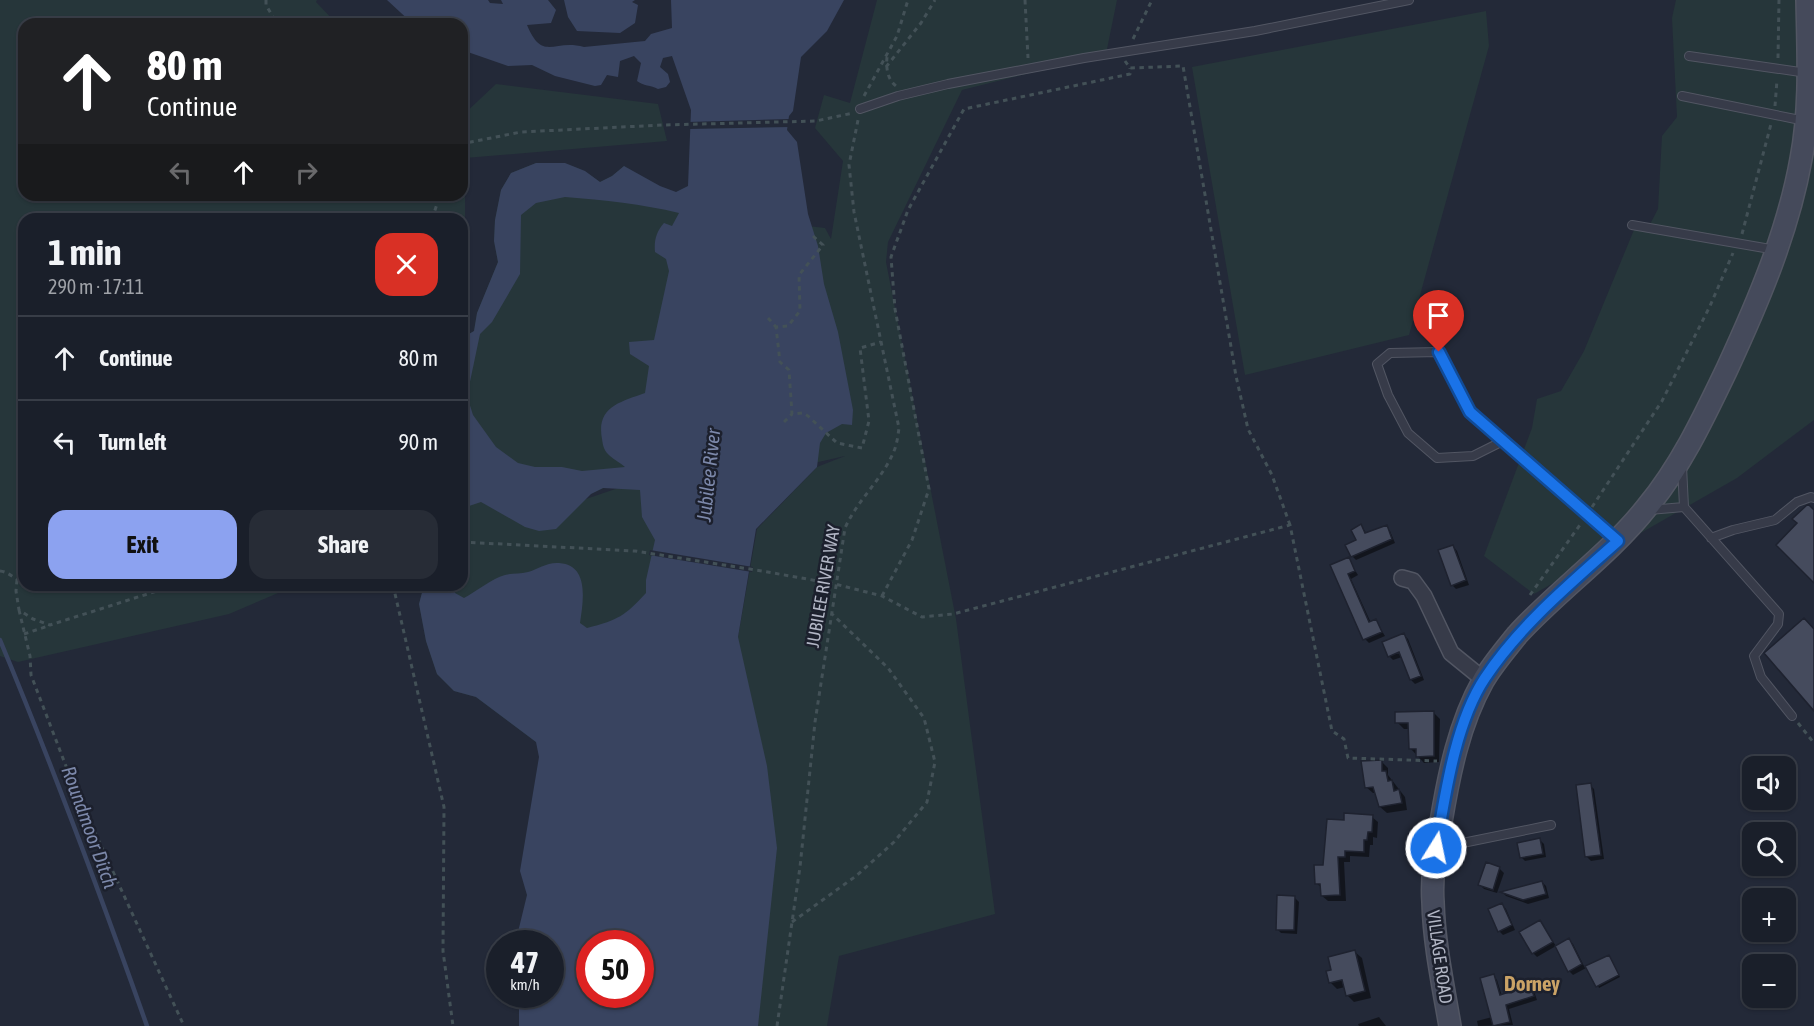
<!DOCTYPE html>
<meta charset="utf-8">
<style>
:root{--surface:#1a1f2a;--page:#272c36;--text:#f1f3f6;--muted:#9fa2a8;--line:#383d47;--accent:#8ca2f0}
body{margin:0;font-family:"Asap Condensed",sans-serif;background:var(--page);color:var(--text);height:100vh;display:flex;flex-direction:column;font-size:22px;white-space:nowrap}
*{box-sizing:border-box;margin:0}
p{font-size:20px;color:var(--muted)}
.icon{flex:none;width:33px;height:33px;fill:none;stroke:currentColor;stroke-width:2;stroke-linecap:round;stroke-linejoin:round}
.map{position:relative;flex:1;overflow:hidden}
.details{position:absolute;left:18px;top:213px;width:450px;height:378px;display:flex;flex-direction:column;background:var(--surface);border-radius:18px;box-shadow:0 2px 4px #0004,0 0 0 2px var(--line)}
.details>*{flex:none}
.guide{position:absolute;left:18px;top:18px;width:450px;height:183px;border-radius:18px;box-shadow:0 2px 4px #0004,0 0 0 2px var(--line);background:#202124;color:#fff;overflow:hidden}
.controls{position:absolute;left:1742px;top:756px;display:grid;gap:12px}
.controls a{display:grid;place-items:center;width:54px;height:54px;border-radius:12px;background:var(--surface);box-shadow:0 2px 4px #0004,0 0 0 2px var(--line);font-size:30px}
.speed{position:absolute;left:486px;top:930px;display:flex;gap:12px;font-size:30px;font-weight:700;text-align:center}
.speed>*{display:grid;place-content:center;width:78px;height:78px;border-radius:50%;background:var(--surface);box-shadow:0 2px 4px #0004,0 0 0 2px var(--line);line-height:1}
.speed small{font-size:15px;font-weight:400}
.speed .limit{border:9px solid #d22;background:#fff;color:#111}
.pin{position:absolute;display:grid;place-items:center;width:51px;height:51px;color:#fff;margin:-62px -26px;border-radius:50% 50% 50% 0;rotate:-45deg;box-shadow:0 0 6px #0007}
.pin .icon{rotate:45deg}
.me{position:absolute;width:66px;margin:-33px;rotate:10deg;stroke-linejoin:round;filter:drop-shadow(0 0 4px #0008)}
.turn{display:flex;align-items:center;gap:21px;height:126px;padding:0 30px;font-size:27px}
.turn .icon{width:78px;height:78px;stroke-width:2.5}
.turn b{display:block;font-size:42px;line-height:51px}
.lanes{display:flex;align-items:center;height:57px;padding:0 30px;background:#0003;justify-content:center;gap:30px;direction:ltr}
.lanes .off{opacity:.35}
.round{display:grid;place-items:center;flex:none;width:63px;height:63px;border-radius:18px;background:var(--page)}
.headline{display:flex;align-items:center;justify-content:space-between;height:102px;padding:0 30px}
h1{font-size:36px;font-weight:700;line-height:45px}
.action{display:flex;gap:12px;margin-top:auto;padding:12px 30px}
.action a{flex:1;height:69px;border-radius:18px;background:var(--accent);color:#111;font-size:24px;font-weight:700;line-height:69px;text-align:center}
.action a+a{background:var(--page);color:var(--text)}
ul{padding:0;list-style:none}
li{display:flex;align-items:center;gap:18px;height:84px;padding:0 30px;border-top:2px solid var(--line)}
li div{flex:1}
li b{display:block;font-size:22px}
li em{font-style:normal}
.map>svg:first-child{display:block}
.green{fill:#26363a}
.water{fill:#394460;fill-rule:evenodd}
.pier{fill:#232938}
.shadow{fill:#0007}
.lines{fill:none;stroke-linecap:round;stroke-linejoin:round}
.stream{stroke:#394460;stroke-width:4.5}
.building{fill:#454b5d;stroke:#1e222f;stroke-width:1.5}
.lane-casing{stroke:#525663;stroke-width:10}
.street-casing{stroke:#525663;stroke-width:18}
.secondary-casing{stroke:#525663;stroke-width:24}
.path{stroke:#435157;stroke-width:3;stroke-dasharray:4.5 4.5;stroke-linecap:butt}
.lane{stroke:#373b49;stroke-width:8}
.street{stroke:#373b49;stroke-width:15}
.secondary{stroke:#454a5b;stroke-width:21}
.route-casing{stroke:#114b97;stroke-width:15}
.route{stroke:#1a73e8;stroke-width:10}
.labels{text-anchor:middle;dominant-baseline:central;stroke-width:5;stroke-linejoin:round;paint-order:stroke}
.street-label{font-size:18px;fill:#b2b6c5;stroke:#1c202d}
.water-label{font-size:20px;font-style:italic;fill:#7c88aa;stroke:#1c202d}
.quarter-label{font-size:21px;font-weight:bold;fill:#cba366;stroke:#1c202d}
</style>
<div class="map">
<svg width="1814" height="1026" viewBox="0 0 1814 1026">
<rect width="100%" height="100%" fill="#232938"/>
<path class="green" d="M0,0H317L316,2L337,24H24V195H462V116L496,84L658,104L667,141L465,158V310L462,311V219H24V585H297L229,614L18,662L0,656Z
M877,0H1117L1106,54L962,90L888,242L886,262L956,619L995,914L839,956L827,1026H708L738,637L757,529L817,467L845,456L814,463L791,224L825,228L831,239L843,161L815,128L824,95L850,103Z
M1676,0H1814V420L1737,478L1534,594L1484,556L1532,428L1537,399L1561,391L1584,351L1636,225L1648,228L1658,209L1662,136L1677,117L1672,18Z
M1486,11L1489,46L1409,335L1245,375L1192,67Z
M536,163C566,163 575,163 600,182L612,176L624,166L686,213L681,269L643,471L574,501L586,499L636,482L646,488L658,535L653,602L536,742L476,697L454,691L437,674L426,641L419,604L424,585H462V338L474,331L477,313L498,262L494,241L495,220L501,190L511,173Z"/>
<path class="water" d="M387,0H488L490,3L503,4L501,0H548L556,10L551,23L527,25C543,63 554,38 584,47L645,41L651,34L672,28L671,0H844L827,31L801,57L793,111L789,116L787,130L797,142L808,214L818,246L824,284L838,332L853,410L852,425L842,424L826,433L820,443L817,467L756,529L738,637L767,766L777,848L758,1026H519V995L550,994V944L518,943V932L527,895L520,871L539,757L536,742L476,697L454,691L437,674L426,641L419,604L424,585H451L455,593L464,598C477,591 491,579 505,575C512,573 520,574 528,572C538,569 547,562 559,563C590,565 583,602 580,623L587,628C618,620 625,616 646,593V580L655,540L642,517L640,490L603,488L591,494L556,529L539,531L525,527L481,502L469,506L470,514H462V338L474,331L477,313L498,262L494,241L495,220L501,190L511,173L536,163H565L585,171L600,182L612,176L624,166L660,186L676,192L688,186L691,110L672,56L663,58L660,67L668,74L670,82L666,87L658,89C651,85 643,86 637,81L641,63L634,56L620,61L618,77L607,75L601,85L595,86L555,76L532,65L508,66L462,50V24H413ZM565,197C604,200 642,204 679,213L672,226L664,223C656,232 654,241 655,252L666,259L669,271L654,340L629,342L630,354L649,366L645,393C620,402 596,407 602,439C603,446 604,451 610,456C614,460 621,463 625,467L582,471L562,467H535L518,463L496,447L473,415L467,396L480,334L492,322L520,274L521,215L536,203ZM590,944H640V994H590Z
M564,0H635L632,2L638,5L635,23L620,33L577,31L568,17Z"/>
<path class="pier" d="M791,119L790,127L689,129L688,122Z
M650,550L753,567L752,572L649,555Z"/>
<path class="shadow" d="M1361,526L1367,534L1386,527L1390,531L1395,543L1356,560L1352,556Z
M1453,546L1457,551L1469,585L1456,589L1452,585Z
M1348,559L1358,575L1351,579L1371,623L1376,621L1385,636L1369,643L1365,639L1332,566Z
M1404,635L1408,639L1424,680L1415,684L1411,680L1402,657L1393,660L1389,656Z
M1433,712L1440,719L1439,762L1424,763L1410,748V729H1404L1397,722Z
M1382,762L1388,768V775L1405,797L1407,810L1387,813L1380,807L1376,793H1373L1366,787Z
M1590,785L1594,789L1604,859L1591,861L1587,857Z
M1372,817L1378,822L1377,838L1373,837V845H1370L1369,857L1350,856V862H1344L1346,901H1328L1322,896V888L1316,883L1345,821Z
M1540,840L1544,844L1546,857L1525,861L1521,857Z
M1499,868L1504,873L1497,893L1484,889L1480,885Z
M1542,882L1546,886L1549,898L1528,904L1506,896L1503,893Z
M1295,898L1299,902L1297,934L1281,933L1277,929Z
M1502,905L1506,909L1515,930L1503,935L1499,931Z
M1540,922L1556,946L1537,957L1533,953Z
M1569,940L1573,944L1585,968L1609,957L1620,977L1599,988L1588,967L1573,975L1569,971Z
M1355,952L1362,958L1371,998L1354,1002L1347,995L1345,987L1337,989L1330,982L1333,971Z
M1494,976L1497,980L1502,996L1530,987L1534,991L1537,1000L1509,1009L1513,1025L1478,1026L1477,1021L1492,1017Z
M1379,1017L1386,1026H1359L1358,1024Z"/>
<g class="lines">
<path class="stream" d="M0,640C53,767 101,896 147,1026"/>
</g>
<path class="building" d="M1808,504L1814,510V583L1776,545L1797,523L1792,519Z
M1361,524L1365,533L1387,525L1392,539L1351,557L1345,545L1356,540L1351,530Z
M1453,545L1466,580L1451,586L1438,550Z
M1349,557L1355,571L1348,574L1369,622L1376,619L1382,632L1363,640L1330,565Z
M1804,618L1814,629V711L1764,653Z
M1404,633L1421,676L1410,680L1399,652L1388,657L1382,642Z
M1434,711V756L1416,757V749H1409L1408,723H1395V712Z
M1382,760V771H1386L1388,781L1392,780L1394,791L1399,789L1402,803L1379,807L1373,787L1365,788L1361,761Z
M1591,783L1601,855L1585,857L1576,785Z
M1344,813L1373,815L1372,832H1368L1367,840H1364V852L1345,851V857H1338L1340,895L1321,896L1320,884H1315L1314,865H1323L1327,819L1344,820Z
M1540,838L1543,854L1520,858L1517,843Z
M1486,862L1500,867L1493,890L1478,885Z
M1542,881L1546,894L1523,900L1500,892Z
M1277,895L1295,896L1294,930H1276Z
M1502,903L1512,925L1498,932L1488,909Z
M1540,920L1553,942L1532,954L1519,932Z
M1569,938L1582,964L1568,972L1555,946Z
M1355,950L1365,991L1346,996L1342,980L1329,983L1326,971L1331,970L1328,957Z
M1609,955L1619,975L1596,987L1585,966Z
M1494,974L1500,995L1530,985L1534,996L1506,1005L1510,1022L1493,1026L1480,978Z"/>
<g class="lines">
<defs>
<path id="lane" d="M1689,56L1807,73
M1682,96L1805,121
M860,109L898,96L948,84L1084,58L1255,31L1409,0
M1632,225L1776,250
M1503,441L1473,456L1437,458L1408,433L1388,395L1377,364L1390,353L1439,352L1470,412L1617,540
M1682,466L1684,507
M1649,510L1684,507L1779,614L1778,624L1754,656L1761,677L1792,716
M1711,538L1733,530L1775,520L1797,502L1811,497L1814,498
M1438,848L1551,825"/>
<path id="street" d="M1402,578L1413,581L1424,596L1451,653L1483,679"/>
<path id="secondary" d="M1450,1026C1443,985 1434,943 1433,902C1431,876 1436,848 1441,822C1449,774 1459,724 1483,681C1492,665 1506,649 1517,635C1558,590 1609,555 1647,507C1681,466 1704,417 1727,369C1758,302 1788,232 1801,159C1811,107 1808,53 1807,0"/>
</defs>
<use href="#lane" class="lane-casing"/>
<use href="#street" class="street-casing"/>
<use href="#secondary" class="secondary-casing"/>
<path class="path" d="M266,0V5L277,24
M1025,0L1028,58
M1133,39L1152,0
M887,57C886,67 887,79 896,86
M1778,58L1779,0
M1125,61L1130,68L1183,66L1236,376L1248,429L1272,475L1290,525
M886,67L921,23L935,0
M864,96L897,36L908,0
M1775,106L1777,80
M462,147L466,143L521,132L663,125L816,121L853,113
M432,219L440,195
M1742,234L1771,124
M813,236L823,245L799,275L800,311L788,326L776,327L780,362L789,370L792,414L803,413L808,416L837,443L862,448L869,421L860,348L881,342
M768,318L776,327
M784,422L792,414
M1592,507L1662,401L1710,306L1733,253
M462,542L635,551L762,571L835,584L882,596L922,617L953,614L1290,525L1332,731L1344,739L1348,758L1437,761
M0,571C10,572 14,580 24,582
M17,580L16,591L19,610L33,619L50,625L160,590L191,585
M42,585H44
M393,585L444,807L443,951L453,1026
M1530,595L1582,522
M882,596L912,540L929,489L895,309L891,257L908,210L964,109L1130,74V68
M19,610L30,656L31,675L74,787L184,1026
M24,634L48,626
M1798,723L1814,743
M792,922L856,876L894,842L927,802L935,762L924,718L888,668L831,613
M777,1026L800,867L815,722L845,528C858,499 882,480 894,451C897,444 898,435 899,428L854,212L849,165L858,120"/>
<use href="#lane" class="lane"/>
<use href="#street" class="street"/>
<use href="#secondary" class="secondary"/>
</g>
<g class="lines">
<defs>
<path id="route" d="M1436,848C1445,796 1455,723 1485,678C1520,625 1571,583 1618,541L1470,412L1439,352"/>
</defs>
<use href="#route" class="route-casing"/>
<use href="#route" class="route"/>
</g>
<g class="labels">
<g class="street-label">
<text transform="translate(823 586) rotate(-80)">JUBILEE RIVER WAY</text>
<text transform="translate(1440 957) rotate(82)">VILLAGE ROAD</text>
</g>
<g class="water-label">
<text transform="translate(708 475) rotate(-84)">Jubilee River</text>
<text transform="translate(90 827) rotate(70)">Roundmoor Ditch</text>
</g>
<g class="quarter-label">
<text x="1532" y="983">Dorney</text>
</g>
</g>
</svg>
<div class="controls">
<a><svg class="icon" aria-label="sound" viewBox="0 0 24 24"><path d="M4 9h4l5-4v14l-5-4H4zM17 9q2 3 0 6"/></svg></a>
<a><svg class="icon" aria-label="search" viewBox="0 0 24 24"><circle cx="10" cy="10" r="6"/><path d="M15 15l6 6"/></svg></a>
<a>+</a>
<a>−</a>
</div>
<div class="speed"><div>47<small>km/h</small></div><div class="limit">50</div></div>
<div class="pin" style="left:1439px;top:352px;background:#d93025"><svg class="icon" aria-label="arrive" viewBox="0 0 24 24"><path d="M6 21V4h12l-3 4 3 4H6"/></svg></div>
<svg class="me" style="left:1436px;top:848px" viewBox="-20 -20 40 40"><circle r="17" fill="#1a73e8" stroke="#fff" stroke-width="3"/><path d="M0-11L8 9 0 5-8 9z" fill="#fff"/></svg>
<div class="guide">
<div class="turn"><svg class="icon" aria-label="ahead" viewBox="0 0 24 24"><path d="M12 20V5M6 11l6-6 6 6"/></svg><div><b>80 m</b>Continue</div></div>
<div class="lanes"><svg class="icon off" aria-label="left" viewBox="0 0 24 24"><path d="M17 20v-9H6M10 6l-5 5 5 5"/></svg><svg class="icon" aria-label="ahead" viewBox="0 0 24 24"><path d="M12 20V5M6 11l6-6 6 6"/></svg><svg class="icon off" aria-label="right" viewBox="0 0 24 24"><path d="M7 20v-9h11M14 6l5 5-5 5"/></svg></div>
</div>
<section class="details">
<div class="headline"><div><h1>1 min</h1><p>290 m · 17:11</p></div><a class="round" style="background:#d93025;color:#fff"><svg class="icon" aria-label="close" viewBox="0 0 24 24"><path d="M6 6l12 12M18 6L6 18"/></svg></a></div>
<ul>
<li><svg class="icon" aria-label="ahead" viewBox="0 0 24 24"><path d="M12 20V5M6 11l6-6 6 6"/></svg><div><b>Continue</b></div><em>80 m</em></li>
<li><svg class="icon" aria-label="left" viewBox="0 0 24 24"><path d="M17 20v-9H6M10 6l-5 5 5 5"/></svg><div><b>Turn left</b></div><em>90 m</em></li>
</ul>
<div class="action"><a>Exit</a><a>Share</a></div>
</section>
</div>
